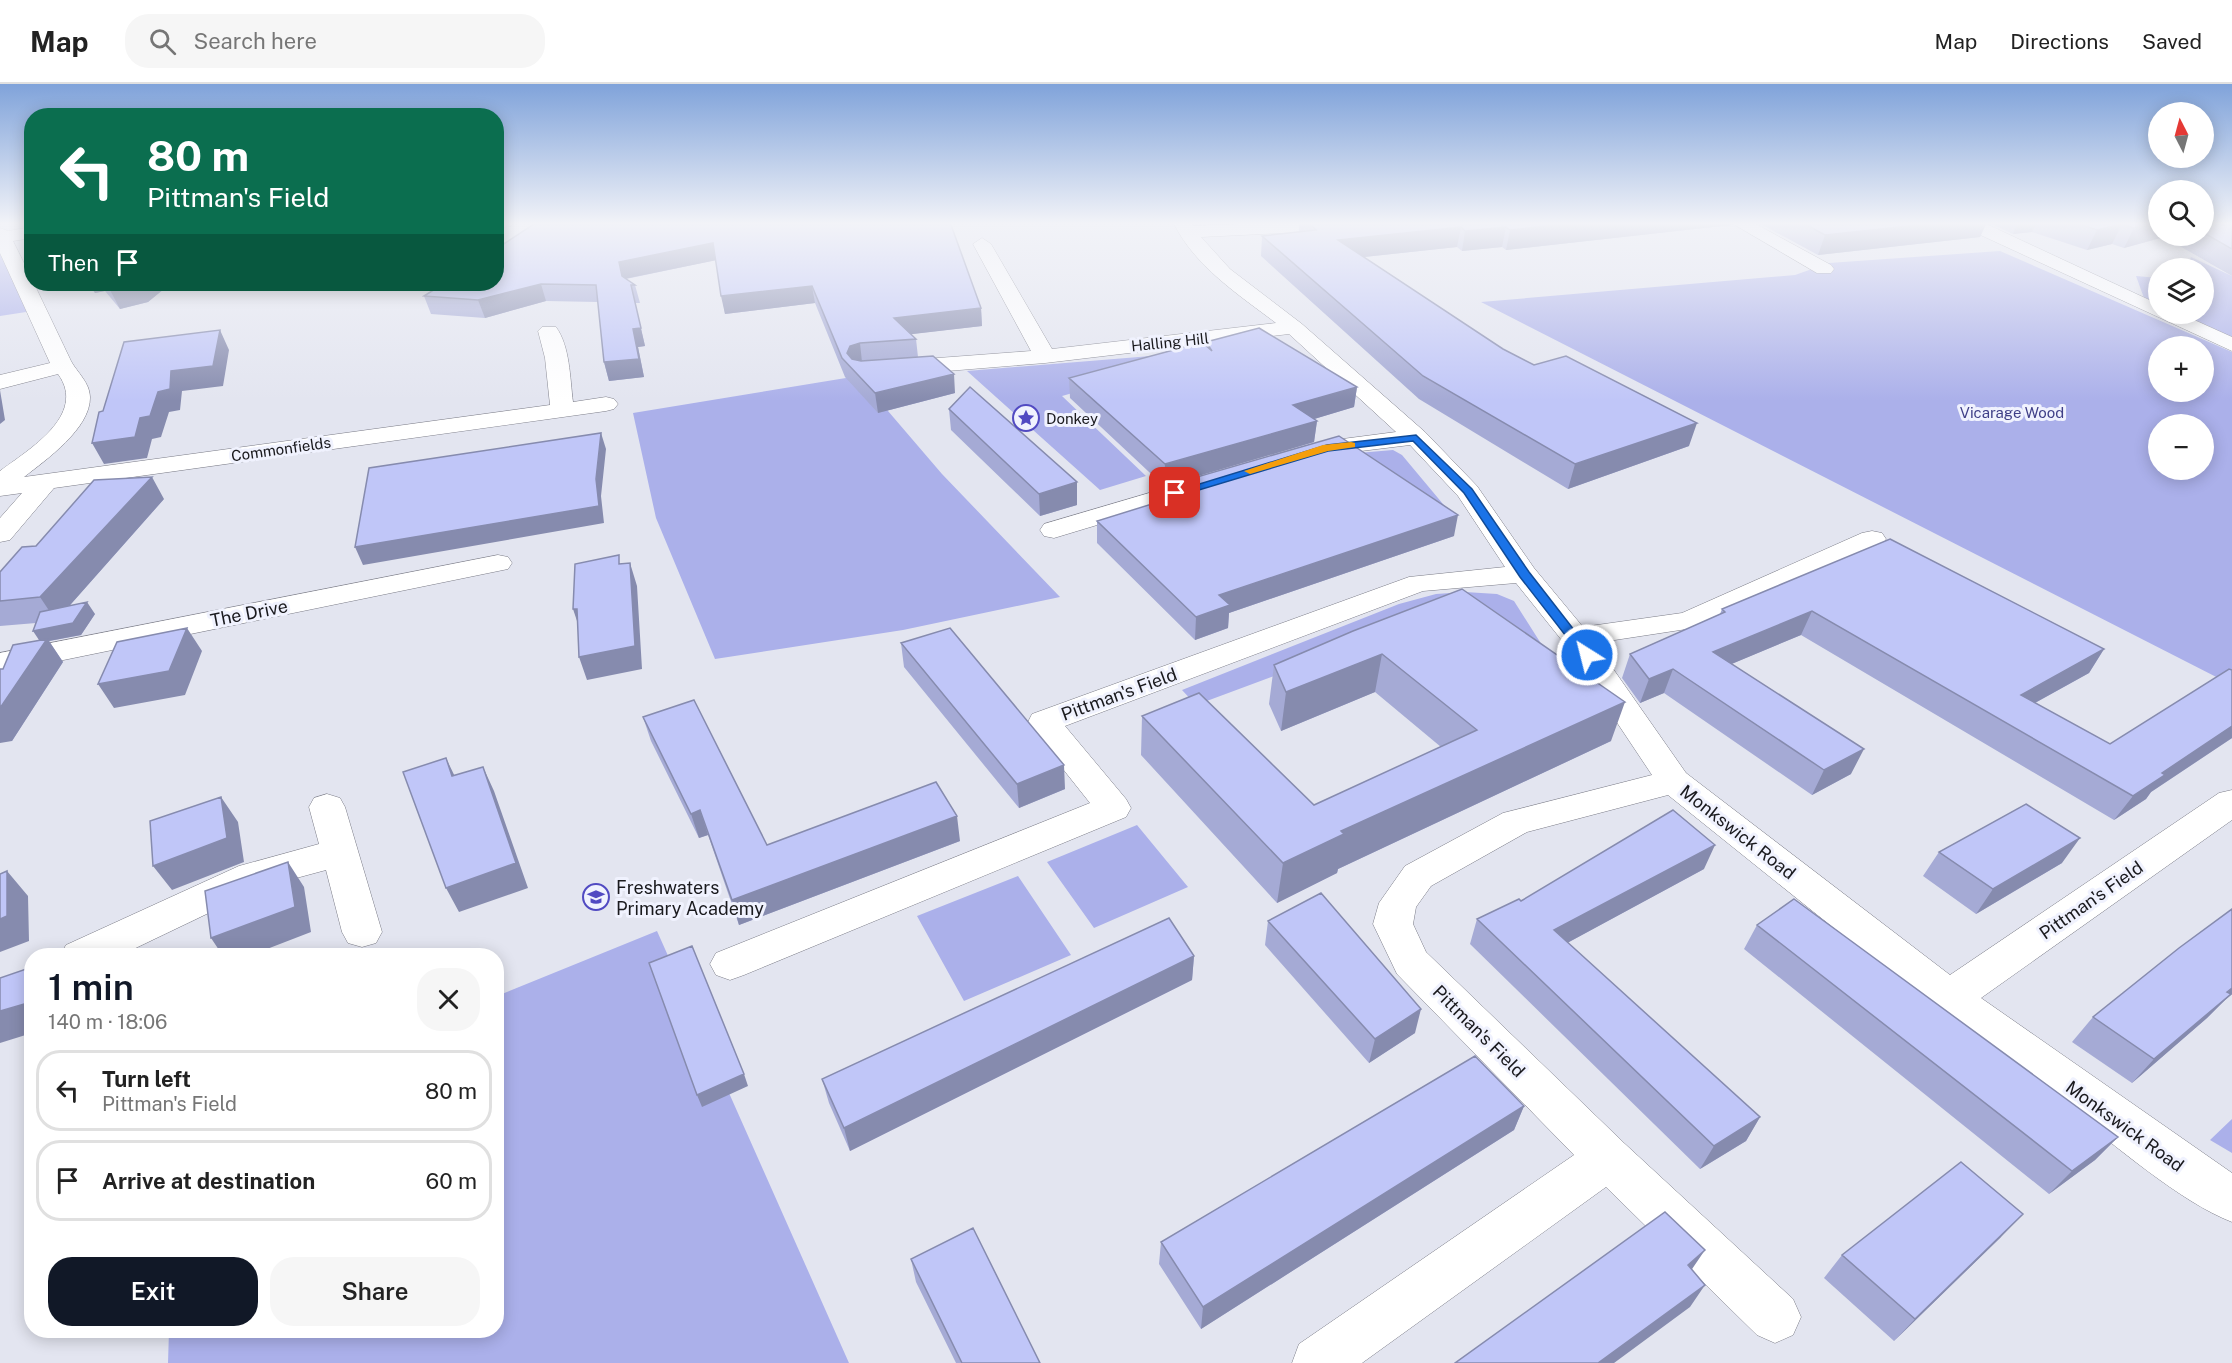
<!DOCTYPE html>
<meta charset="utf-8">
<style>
:root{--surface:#fff;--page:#f6f6f6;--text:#222;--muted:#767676;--line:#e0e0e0;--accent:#111827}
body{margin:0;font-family:"Public Sans",sans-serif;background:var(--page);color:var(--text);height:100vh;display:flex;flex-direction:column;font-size:22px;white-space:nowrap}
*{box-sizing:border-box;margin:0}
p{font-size:20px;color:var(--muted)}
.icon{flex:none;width:33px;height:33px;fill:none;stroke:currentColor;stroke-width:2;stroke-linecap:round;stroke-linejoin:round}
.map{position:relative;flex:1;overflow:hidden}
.details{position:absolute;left:24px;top:864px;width:480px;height:390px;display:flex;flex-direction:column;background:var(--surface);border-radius:24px;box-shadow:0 3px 15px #0003}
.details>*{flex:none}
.top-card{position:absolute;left:24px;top:24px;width:480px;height:183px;border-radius:24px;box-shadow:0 3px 15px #0003;background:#0b6e4f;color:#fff;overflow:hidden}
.needle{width:39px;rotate:354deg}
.buttons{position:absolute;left:2148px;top:18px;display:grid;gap:12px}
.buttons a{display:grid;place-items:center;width:66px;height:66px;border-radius:50%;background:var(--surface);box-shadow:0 3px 15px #0003;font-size:30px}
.pin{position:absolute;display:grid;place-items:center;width:51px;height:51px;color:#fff;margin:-26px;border-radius:12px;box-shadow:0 3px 9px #0006}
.me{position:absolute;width:66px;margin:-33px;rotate:324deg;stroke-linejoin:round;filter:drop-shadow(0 0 4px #0008)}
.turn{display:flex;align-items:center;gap:21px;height:126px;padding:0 24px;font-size:27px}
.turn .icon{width:78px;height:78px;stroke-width:2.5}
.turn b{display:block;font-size:42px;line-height:51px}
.then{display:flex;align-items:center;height:57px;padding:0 24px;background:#0003;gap:12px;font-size:22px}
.round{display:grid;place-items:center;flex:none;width:63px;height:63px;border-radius:24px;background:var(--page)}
.head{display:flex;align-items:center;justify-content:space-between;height:102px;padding:0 24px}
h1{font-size:36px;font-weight:600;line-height:45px;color:var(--accent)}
.primary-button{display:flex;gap:12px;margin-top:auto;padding:12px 24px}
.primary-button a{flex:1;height:69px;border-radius:24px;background:var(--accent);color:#fff;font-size:24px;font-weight:600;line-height:69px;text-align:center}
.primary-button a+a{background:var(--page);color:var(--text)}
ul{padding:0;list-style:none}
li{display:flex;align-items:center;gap:18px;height:81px;margin:0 12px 9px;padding:0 12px;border:3px solid var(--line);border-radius:24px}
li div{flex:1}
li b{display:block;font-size:22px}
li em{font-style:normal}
header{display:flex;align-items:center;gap:36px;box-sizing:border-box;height:84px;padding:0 30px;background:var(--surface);border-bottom:2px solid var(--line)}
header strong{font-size:28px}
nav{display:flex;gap:33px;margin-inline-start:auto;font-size:21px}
.search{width:420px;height:54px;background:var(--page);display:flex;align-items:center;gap:15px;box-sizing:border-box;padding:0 21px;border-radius:24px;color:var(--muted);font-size:22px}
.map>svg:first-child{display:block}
.green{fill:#abb0ea;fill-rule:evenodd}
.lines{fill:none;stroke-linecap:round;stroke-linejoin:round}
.street-casing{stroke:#7b7c87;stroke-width:1}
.secondary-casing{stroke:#7b7c87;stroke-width:1}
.street{fill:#fff;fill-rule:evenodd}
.secondary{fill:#fff;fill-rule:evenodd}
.wall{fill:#a5aad5}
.shaded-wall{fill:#868bae}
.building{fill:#c0c6f8;stroke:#868bae;stroke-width:1.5}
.route{fill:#1a73e8;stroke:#114b97;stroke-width:1.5}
.slow{fill:#f59e0b}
.labels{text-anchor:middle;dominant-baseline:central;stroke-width:6;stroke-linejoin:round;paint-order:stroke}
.far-street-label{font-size:15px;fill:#1a1a1e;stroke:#f0f2fe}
.far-park-label{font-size:15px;fill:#3f3f87;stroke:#f0f2fe}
.far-poi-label{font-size:15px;fill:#1a1a1e;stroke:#f0f2fe;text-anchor:start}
.street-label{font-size:18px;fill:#1a1a1e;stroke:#f0f2fe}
.poi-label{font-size:18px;fill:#1a1a1e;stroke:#f0f2fe;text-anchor:start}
</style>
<header>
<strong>Map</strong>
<div class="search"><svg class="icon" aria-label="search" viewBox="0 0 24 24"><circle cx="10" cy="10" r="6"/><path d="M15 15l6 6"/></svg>Search here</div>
<nav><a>Map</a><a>Directions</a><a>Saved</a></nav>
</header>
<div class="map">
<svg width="2232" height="1279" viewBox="0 0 2232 1279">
<rect width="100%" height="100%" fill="#e3e5f0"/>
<path class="green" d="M2000,167L2232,268V601L1481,218L1795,191L1829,179ZM2158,262H2204V308H2158ZM2158,340H2204V386H2158Z
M0,170L28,221L26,228L0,232Z
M2191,173L2232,192V255L2177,230H2204V184H2187Z
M2136,192L2158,194V221L2144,214Z
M1163,271L1175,280L1062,312L1146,392L1100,406L967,287Z
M858,292L942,390L1060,513L903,546L715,575L656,434L633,329Z
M1393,366L1402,371L1448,426L1358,369Z
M1465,508L1497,510L1514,517L1573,610L1446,528L1196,621L1182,606L1399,520L1436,510Z
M1137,741L1188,803L1094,844L1047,778Z
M1018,792L1071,871L964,917L917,832Z
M657,847L849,1279H168L169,1247L496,1246L497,912Z
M2232,1035V1069L2210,1056Z"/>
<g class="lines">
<defs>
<path id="street" d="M496,138H514L511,142L496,144Z
M1173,138H1191L1193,142L1286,138H1415L1406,143L1201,153L1230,185L1302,240L1425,348L1477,402L1534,484L1583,543L1682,529L1862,449L1872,447L1882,449L1886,455L1882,461L1700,543L1595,559L1686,689L1950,891L2219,709L2232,706V736L1981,914L2232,1089V1138C2180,1118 2114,1060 2068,1025C1932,924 1800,817 1668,711L1527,748L1431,802L1416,823L1413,840L1426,868L1624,1059L1793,1215L1801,1233L1793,1251L1775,1259L1757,1251L1606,1103L1362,1279H1292L1299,1260L1574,1071L1397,890L1373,840L1379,819L1405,782L1503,729L1652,691L1564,559L1516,499L1423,507L1065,642L1126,715L1131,724L1126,733L744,891L730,896L716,891L710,880L716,869L1090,719L1032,646L1028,638L1032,630L1409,493L1505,483L1458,412L1410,361L1328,371L1308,376L1299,374L1296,369L1299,364L1327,357L1396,348L1289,250L1045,279L898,291L890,289L887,284L890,279L898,277L1031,267L973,160L982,154L991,160L1052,265L1276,239C1239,211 1194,182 1173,138Z
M1730,138H1752L1831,181L1834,185L1831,189H1817Z
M32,143V154L13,157C33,197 51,235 71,277C77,288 90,299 90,313C91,344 46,376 24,393L550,321L545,274L538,247L542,243H556C570,262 570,294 573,318L606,313L614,315L618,320L614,325L606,327L54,404L10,456L0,458V434L22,409L0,412V387C28,366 88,331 58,290L0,305V291L50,279L0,169V144L8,147Z
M1224,387L1233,390L1237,395L1233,400L1054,454L1044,452L1040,446L1044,440Z
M498,471L508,473L512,479L508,485L0,589V569Z
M327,710L340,714L345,723L382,848L376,859L362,863L348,859L342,848L326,786L263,803L119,872H60L66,861L239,782L319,760L309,723L314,714Z"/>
<path id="secondary" d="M1958,138H1982L2158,220V230H2181L2232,253V267L1961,142Z"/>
</defs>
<use href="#street" class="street-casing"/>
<use href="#secondary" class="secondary-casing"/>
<use href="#street" class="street"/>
<use href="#secondary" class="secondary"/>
</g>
<path class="wall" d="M537,138L981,224L982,242L911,250L916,255L918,273L955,309L878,329L845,293L815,219L725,230L716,176L626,195L635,201L640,219H635L645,262L638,263L644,293L609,297L604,278L598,218L546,217L485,234L431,230L424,212Z
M1299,138H1733L1731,141L1506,166L1502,163L1462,167L1457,163L1364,173L1503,265L1689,362L1568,405L1419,315L1261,172L1262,152L1299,148Z
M1757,138H1987L1980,153L1818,171Z
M1987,138H2158V152H2204V138H2232V192L2164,153L2124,164L2112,160L2087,166L2032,148L2013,150Z
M88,200H170L148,218L120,225L105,207L95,209Z
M1206,258L1357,303L1354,323L1314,335L1317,337L1314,358L1164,402L1070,314L1069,294L1206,262Z
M949,325L1077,398V421L1040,432L951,346Z
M1183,397L1454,452L1229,529L1228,544L1195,556L1097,459V437L1182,411Z
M164,415L70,521L95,530L81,551L49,557L63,578L12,657L3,585L39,556L36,539L0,542V488L36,462Z
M1890,455L2104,565L2089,589L2035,619L2110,660L2232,586V654L2151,708L2146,715L2114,736L1801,551L1731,580L1851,690L1812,711L1664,609L1640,619L1622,594L1630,570L1720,530L1722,525Z
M1353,547L1611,657L1338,785L1337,789L1277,819L1141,671L1142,632L1314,721L1441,663L1375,608L1281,647L1269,620L1274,581Z
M901,559L1065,705L1019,724L904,583Z
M643,633L767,761L960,757L739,841L708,751L699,754L651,657Z
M1939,768L2062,779L1976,830L1923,792Z
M1704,785L1567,859L1760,1033L1746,1057L1700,1085L1470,860L1477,835L1521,817Z
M1268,837L1415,949L1369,979L1265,861Z
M1757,841L2118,1053L2095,1076L2049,1110L1744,865Z
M1194,872L1192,896L850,1067L829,1019L822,995Z
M2225,916L2207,934L2132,999L2072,958L2093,933Z
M1524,1022L1514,1046L1201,1245L1159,1180L1161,1158Z
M2001,1153L1894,1257L1824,1194L1842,1171Z
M911,1175L1040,1279H956L916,1198Z"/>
<path class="shaded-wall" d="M1581,138H1733L1731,141L1506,166L1510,146Z
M1946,138H1987L1980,153L1818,171L1825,151Z
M2018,138H2037L2032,148L2013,150Z
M2158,138V152H2165L2164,153L2124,164L2134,144Z
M2122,140L2112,160L2087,166L2097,146Z
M1461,143L1457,163L1336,176L1338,156Z
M1506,143L1502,163L1462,167L1465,147Z
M713,159L717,176L624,195L622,192L619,178Z
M90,200H101L105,207L95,209Z
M139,200H170L148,218L120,225L110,206Z
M541,200L546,217L485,234L478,216Z
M631,201L645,262L638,263L644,293L609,297L604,278L633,245Z
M812,202L815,219L725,230L721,212Z
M981,224L982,242L896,252L894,234Z
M220,246L229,266L223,302L182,307L180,326L169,328L161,353L152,355L147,374L104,380L92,359L140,334L171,287Z
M860,259L862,278L849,281L847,269L850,262Z
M954,290L955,309L878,329L875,309Z
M1357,303L1354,323L1291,342L1293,321Z
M0,306L5,336L0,340Z
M1317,337L1314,358L1164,402L1165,380Z
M1697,339L1689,362L1568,405L1575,380Z
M601,349L606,365L601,412L604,439L363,481L355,463L596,395Z
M152,393L164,415L56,537L40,513Z
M1077,398V421L1040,432L1039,410Z
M1458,431L1454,452L1229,529L1228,544L1195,556L1196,533L1219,511Z
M630,479L637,502L642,585L587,596L579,573Z
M87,518L95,530L81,551L49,557L63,578L12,657L0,659V624L41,559L33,547Z
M573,525H577L581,549Z
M1812,527L1801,551L1703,592L1713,568Z
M187,544L202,567L185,611L114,624L98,600Z
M2104,565L2089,589L2006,635L2021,611Z
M1382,570L1375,608L1281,647L1286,608Z
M1673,585L1664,609L1640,619L1649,595Z
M1625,618L1611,657L1338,785L1337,789L1277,819L1283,779L1341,747Z
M2232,642V654L2151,708L2146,715L2114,736L2133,712L2162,689Z
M1864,665L1851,690L1812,711L1824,686Z
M446,674L458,699L452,692Z
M1064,681L1065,705L1019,724L1017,700Z
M483,683L494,707L528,804L459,828L446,804Z
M221,713L238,738L244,778L172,806L153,782Z
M700,726L708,751L699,754L691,730Z
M957,732L960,757L739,841L732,816Z
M2080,754L2062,779L1976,830L1993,805Z
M1715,761L1704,785L1545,871L1554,846Z
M288,778L304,803L311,848L249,872H223L211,854Z
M7,787L28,812L29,857L0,868V835Z
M1194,872L1192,896L850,1067L844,1044Z
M2232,904V910L2225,916L2207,934L2132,999L2154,975Z
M31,918L32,949L0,959V927Z
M1421,925L1415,949L1369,979L1375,955Z
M744,990L748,1002L702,1023L697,1011Z
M1524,1022L1514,1046L1201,1245L1203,1223Z
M1760,1033L1746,1057L1700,1085L1714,1062Z
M2118,1053L2095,1076L2049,1110L2072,1087Z
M2023,1130L2001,1153L1894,1257L1915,1235Z
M1705,1166L1690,1188L1688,1181Z
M1705,1201L1690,1223L1614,1279H1598Z"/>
<path class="building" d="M537,138H950L981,224L894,234L916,255L860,259L850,262L847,269L852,275L861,277L933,272L954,290L875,309L842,274L812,202L721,212L713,159L619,178L622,192L635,201H631L641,244L633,245L639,275L604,278L596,201L541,200L478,216L424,212L443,200H496V165Z
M1308,138H1581L1510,146L1506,143L1465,147L1461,143L1338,156L1503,265L1534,281L1566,272L1697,339L1575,380L1423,292L1262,152L1316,146Z
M1801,138H1946L1825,151Z
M2073,138H2157L2134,144L2122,140L2097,146Z
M2204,138H2232V165L2204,149Z
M104,200H139L110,206Z
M1259,244L1357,303L1293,321L1317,337L1165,380L1069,294L1192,261L1203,259L1212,267L1206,258Z
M220,246L213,282L171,287L170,305L158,308L150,332L140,334L135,353L92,359L99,328L103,327L124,258Z
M970,303L1077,398L1039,410L949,325Z
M601,349L596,395L599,422L355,463L369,384Z
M1339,352L1458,431L1219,511L1230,521L1196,533L1097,437L1194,407L1183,397Z
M152,393L40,513L0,517V488L22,463L36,462L94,396Z
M1890,455L2104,565L2021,611L2110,660L2229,585L2232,586V642L2162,689L2165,691L2133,712L1812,527L1713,568L1864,665L1824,686L1673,585L1649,595L1630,570L1725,528L1722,525Z
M619,471V480L630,479L635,562L579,573L577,525H573L575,480Z
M1462,505L1625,618L1341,747L1344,750L1283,779L1142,632L1199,609L1314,721L1477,646L1382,570L1286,608L1274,581L1353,547Z
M87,518L73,539L33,547L40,528Z
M187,544L169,587L98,600L117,558Z
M950,544L1064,681L1017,700L901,559Z
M47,555L0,624V585H3L13,561Z
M694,616L767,761L936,698L957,732L732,816L700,726L691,730L643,633Z
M446,674L452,692L483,683L516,779L446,804L403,688Z
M221,713L227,754L153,782L150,737Z
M2026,720L2080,754L1993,805L1939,768Z
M1673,726L1715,761L1554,846L1760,1033L1714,1062L1477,835L1519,815L1521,817Z
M288,778L295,823L211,854L205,807Z
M7,787V832L0,835V790Z
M1321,809L1421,925L1375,955L1268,837Z
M1794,815L2118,1053L2072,1087L1757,841Z
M2232,825V904L2227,908L2231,910L2154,975L2093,933L2179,864Z
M1169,834L1194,872L844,1044L822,995Z
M692,862L744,990L697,1011L649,879Z
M32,883V954H29L31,918L0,927V894Z
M1475,972L1524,1022L1203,1223L1161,1158Z
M1961,1078L2023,1130L1915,1235L1842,1171Z
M1665,1128L1705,1166L1688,1181L1705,1201L1598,1279H1455Z
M973,1144L1040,1279H962L911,1175Z"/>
<linearGradient id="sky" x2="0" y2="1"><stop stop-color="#80a3da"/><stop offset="0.44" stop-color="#f2f3f8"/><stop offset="1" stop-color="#f2f3f8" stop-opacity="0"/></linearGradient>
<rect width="2232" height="317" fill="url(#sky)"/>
<path class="route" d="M1416,351L1472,405L1529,488L1592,569V574H1583L1520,493L1464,409L1413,357L1328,367L1179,412L1170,409L1327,361Z"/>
<path class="slow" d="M1351,358L1355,359V363L1328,367L1250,390L1244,387L1323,361Z"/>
<defs>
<symbol id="sight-ring" viewBox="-11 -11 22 22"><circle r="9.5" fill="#f0f2fe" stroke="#514ac2" stroke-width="1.5"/><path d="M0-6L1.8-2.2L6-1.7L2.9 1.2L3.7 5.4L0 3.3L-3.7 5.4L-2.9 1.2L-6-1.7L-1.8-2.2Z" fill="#514ac2"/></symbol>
<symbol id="school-ring" viewBox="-11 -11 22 22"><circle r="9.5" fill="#f0f2fe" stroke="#514ac2" stroke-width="1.5"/><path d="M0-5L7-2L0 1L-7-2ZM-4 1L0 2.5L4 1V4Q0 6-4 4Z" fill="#514ac2"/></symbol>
</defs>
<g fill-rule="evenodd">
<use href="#sight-ring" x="1011" y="319" width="30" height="30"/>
<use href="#school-ring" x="581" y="798" width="30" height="30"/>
</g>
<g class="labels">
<g class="far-street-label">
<text transform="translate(1170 258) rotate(-6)">Halling Hill</text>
<text transform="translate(281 365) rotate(-8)">Commonfields</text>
</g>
<g class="far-park-label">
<text x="2012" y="328">Vicarage Wood</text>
</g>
<g class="far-poi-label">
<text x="1046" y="334">Donkey</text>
</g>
<g class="street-label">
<text transform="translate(249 529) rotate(-11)">The Drive</text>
<text transform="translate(1119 610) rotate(-20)">Pittman's Field</text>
<text transform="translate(1738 748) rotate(38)">Monkswick Road</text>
<text transform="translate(2091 816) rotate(-35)">Pittman's Field</text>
<text transform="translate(1479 947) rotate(45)">Pittman's Field</text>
<text transform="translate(2125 1042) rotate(36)">Monkswick Road</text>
</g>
<g class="poi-label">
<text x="616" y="803">Freshwaters<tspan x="616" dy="21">Primary Academy</tspan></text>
</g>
</g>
</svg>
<div class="buttons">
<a><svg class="needle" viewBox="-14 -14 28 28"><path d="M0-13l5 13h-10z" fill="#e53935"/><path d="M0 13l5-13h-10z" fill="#767676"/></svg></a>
<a><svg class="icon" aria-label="search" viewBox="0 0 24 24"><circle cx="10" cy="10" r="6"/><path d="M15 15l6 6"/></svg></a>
<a><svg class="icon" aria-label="layers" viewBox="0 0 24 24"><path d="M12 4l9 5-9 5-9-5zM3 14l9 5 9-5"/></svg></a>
<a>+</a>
<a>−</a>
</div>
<div class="pin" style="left:1175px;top:409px;background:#d93025"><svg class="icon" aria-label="arrive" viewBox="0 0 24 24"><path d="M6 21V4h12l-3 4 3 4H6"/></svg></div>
<svg class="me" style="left:1587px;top:571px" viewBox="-20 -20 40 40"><circle r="17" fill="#1a73e8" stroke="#fff" stroke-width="3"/><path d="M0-11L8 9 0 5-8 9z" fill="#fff"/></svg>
<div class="top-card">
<div class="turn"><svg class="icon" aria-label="left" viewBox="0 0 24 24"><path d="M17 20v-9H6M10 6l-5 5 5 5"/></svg><div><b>80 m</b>Pittman's Field</div></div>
<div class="then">Then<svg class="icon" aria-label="arrive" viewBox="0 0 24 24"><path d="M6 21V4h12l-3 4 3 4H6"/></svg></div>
</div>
<section class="details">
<div class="head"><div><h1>1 min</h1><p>140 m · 18:06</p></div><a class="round"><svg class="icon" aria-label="close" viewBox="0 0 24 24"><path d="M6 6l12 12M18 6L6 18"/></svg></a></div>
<ul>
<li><svg class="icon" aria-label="left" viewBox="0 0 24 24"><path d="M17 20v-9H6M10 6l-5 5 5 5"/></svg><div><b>Turn left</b><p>Pittman's Field</p></div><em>80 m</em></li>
<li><svg class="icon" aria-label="arrive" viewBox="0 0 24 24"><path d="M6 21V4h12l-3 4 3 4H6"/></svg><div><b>Arrive at destination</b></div><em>60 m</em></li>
</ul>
<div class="primary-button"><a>Exit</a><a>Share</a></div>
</section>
</div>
